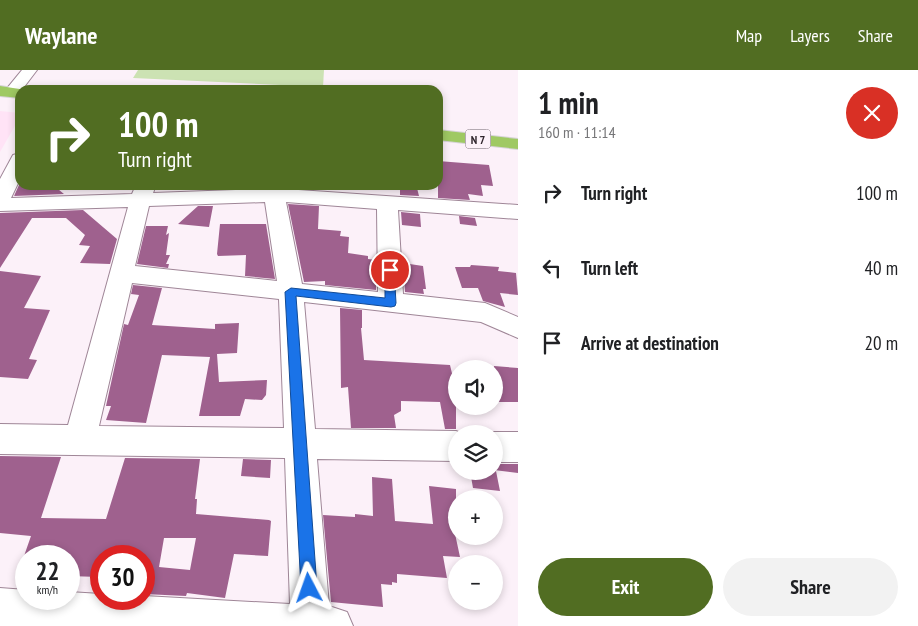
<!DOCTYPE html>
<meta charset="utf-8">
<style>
:root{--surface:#fff;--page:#f2f2f2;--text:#202124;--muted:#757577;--accent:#516d22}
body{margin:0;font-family:"PT Sans Narrow",sans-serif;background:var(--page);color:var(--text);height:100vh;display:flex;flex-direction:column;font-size:19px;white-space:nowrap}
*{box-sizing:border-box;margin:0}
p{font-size:16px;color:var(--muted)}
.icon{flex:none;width:28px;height:28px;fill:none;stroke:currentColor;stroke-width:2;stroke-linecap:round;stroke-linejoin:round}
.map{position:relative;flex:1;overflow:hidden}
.side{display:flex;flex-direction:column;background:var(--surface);width:400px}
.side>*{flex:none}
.banner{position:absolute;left:15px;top:15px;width:428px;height:105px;border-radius:15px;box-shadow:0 2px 8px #0003;background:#516d22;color:#fff;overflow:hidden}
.controls{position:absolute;left:448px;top:290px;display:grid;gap:10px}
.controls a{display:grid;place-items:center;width:55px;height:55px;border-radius:50%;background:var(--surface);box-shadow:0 2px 8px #0003;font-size:25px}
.speed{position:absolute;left:15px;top:475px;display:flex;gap:10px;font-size:25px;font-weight:700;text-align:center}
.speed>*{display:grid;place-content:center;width:65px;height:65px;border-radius:50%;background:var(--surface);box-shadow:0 2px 8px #0003;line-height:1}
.speed small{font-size:12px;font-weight:400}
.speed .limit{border:8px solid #d22;background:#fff;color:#111}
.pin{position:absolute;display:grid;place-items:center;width:42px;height:42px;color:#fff;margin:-21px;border:2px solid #fff;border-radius:50%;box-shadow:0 1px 5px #0007}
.me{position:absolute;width:55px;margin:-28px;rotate:356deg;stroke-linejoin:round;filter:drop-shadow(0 0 4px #0008)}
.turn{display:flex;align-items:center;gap:18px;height:105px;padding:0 20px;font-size:22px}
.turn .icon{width:65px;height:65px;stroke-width:2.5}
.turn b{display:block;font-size:35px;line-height:42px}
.round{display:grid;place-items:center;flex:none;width:52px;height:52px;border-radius:26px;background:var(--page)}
.headline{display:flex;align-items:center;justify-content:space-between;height:85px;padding:0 20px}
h1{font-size:30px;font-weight:800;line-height:38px}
.cta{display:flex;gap:10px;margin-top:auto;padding:10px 20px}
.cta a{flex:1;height:58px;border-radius:30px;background:var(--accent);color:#fff;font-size:20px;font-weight:800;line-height:58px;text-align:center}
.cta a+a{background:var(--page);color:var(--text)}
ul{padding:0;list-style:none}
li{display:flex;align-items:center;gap:15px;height:75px;padding:0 20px}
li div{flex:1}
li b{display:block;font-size:19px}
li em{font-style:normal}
header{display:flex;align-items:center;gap:30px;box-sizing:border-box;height:70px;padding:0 25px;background:var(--accent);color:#fff}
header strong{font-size:24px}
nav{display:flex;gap:28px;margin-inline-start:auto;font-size:18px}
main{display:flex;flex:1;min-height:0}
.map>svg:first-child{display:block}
.built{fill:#ffe3f6}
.green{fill:#cce2b3}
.building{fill:#9f618e;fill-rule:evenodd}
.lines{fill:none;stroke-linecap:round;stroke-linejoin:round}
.minor-casing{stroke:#9f8697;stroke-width:2}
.highway-casing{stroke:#d5d3d5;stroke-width:2}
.minor{fill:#fff;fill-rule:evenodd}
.highway{fill:#9fc963;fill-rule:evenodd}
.route{fill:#1a73e8;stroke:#114b97}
.labels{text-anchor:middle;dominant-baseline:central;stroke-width:4;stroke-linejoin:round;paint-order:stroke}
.shield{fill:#fcf1f9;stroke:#6c626a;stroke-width:1}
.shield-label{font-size:12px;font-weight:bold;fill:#2f252c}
</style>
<header>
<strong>Waylane</strong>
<nav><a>Map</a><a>Layers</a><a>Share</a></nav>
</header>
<main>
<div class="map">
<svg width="518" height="556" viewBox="0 0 518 556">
<rect width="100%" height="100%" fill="#fcf1f9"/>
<path class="built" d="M0,41L20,43V47L0,82Z"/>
<path class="green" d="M138,0H324L323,17L133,8Z"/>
<path class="building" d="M438,91L489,95L493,116L481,115L483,126L468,124L470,130L438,128Z
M19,115H53L64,124L14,126Z
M400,117L417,118L419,126L400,125Z
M288,134L319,136L318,159L341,161L340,166L349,167L348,183L368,186V189L376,190V220L325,215V211L304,212Z
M198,136H213L209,157L178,154Z
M83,140L117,169L110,194L80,193L90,176L79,175L85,165L66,148H32L0,198V143Z
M401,142L420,144L421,157L402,155Z
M459,146L475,148L477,156L460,154Z
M220,154H266L275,209L245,206L246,185L218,186L217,184Z
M146,156H168L166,165L169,163L166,185H170L166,194H169L168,198L137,194Z
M403,193L423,196L426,219H423L424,224L405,222Z
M471,195L499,197L498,201L516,203L518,225L500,223L505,237L483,231L478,218H462L455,197H470Z
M0,201L41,206L24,238L50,240L29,289L37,290L28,309L0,307Z
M133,215L162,218L152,255L215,259V254L239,253L237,283L217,284L219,312L267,310L266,325L262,330L245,329L240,346H199L210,287L162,285L146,353L106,350L111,336H106L124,254L128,255L139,225L131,224Z
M340,238L362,240V258H361L364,290L450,295L456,320V359H445L440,332L401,331V341L394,345L396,358H351L348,317L341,318Z
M494,296L518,298V332H494Z
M0,386L61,387L41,448L106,449L125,388L200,389L195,429H197L196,444L269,450L271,451L268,486L234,484L225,528L187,523L186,526L144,524V486H101L99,507L69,506V486H24L31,466L0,463ZM164,468H196L190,500L159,497Z
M243,389L271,390L270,408L241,406Z
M494,394H518V403L494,400Z
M470,401H496L500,421L473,418Z
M372,407L392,409L395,451L433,454L429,416L456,419V445H451L460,487L443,486L447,508L397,504V513L392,512V515L381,514L383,537L331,532L323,445L355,447V444L373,446Z"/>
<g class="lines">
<defs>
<path id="minor" d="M22,0H37L18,25H6L4,22Z
M20,83V109L11,128L132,124L136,115H156L153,123L264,119L263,115H283L284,119L518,135V149L398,140L403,224L485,233L518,247V268L481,252L304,232L315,359L456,361L463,364H456V391L317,389L329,536L347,542L353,556H0V518L26,520V529H69V522L101,524V529H144V526L290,534L285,388L0,384V354L68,355L128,137L0,141V109L13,85ZM265,132L277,211L135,196L149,136ZM286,132L377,139L378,222L302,214ZM132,213L279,229L284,358L99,356Z
M494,362H518V392H494V364H489Z"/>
<path id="highway" d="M0,16L26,20H20V28L0,26Z
M438,60L518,69V79L438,70Z"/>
</defs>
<use href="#minor" class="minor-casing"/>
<use href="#highway" class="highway-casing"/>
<use href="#minor" class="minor"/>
<use href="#highway" class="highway"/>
</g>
<path class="route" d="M390,196L394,200L396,233L395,236L391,237L296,226L317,518L315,524L309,526L303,524L301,518L285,222L291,218L385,228V200Z"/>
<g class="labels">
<rect class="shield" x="465.5" y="59.5" width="25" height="19" rx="4"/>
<g class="shield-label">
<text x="478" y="69">N 7</text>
</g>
</g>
</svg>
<div class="controls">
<a><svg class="icon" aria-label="sound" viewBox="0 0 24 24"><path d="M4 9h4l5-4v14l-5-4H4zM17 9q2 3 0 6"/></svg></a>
<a><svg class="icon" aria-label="layers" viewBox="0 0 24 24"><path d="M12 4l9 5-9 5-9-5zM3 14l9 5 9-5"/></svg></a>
<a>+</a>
<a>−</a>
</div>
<div class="speed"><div>22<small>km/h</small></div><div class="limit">30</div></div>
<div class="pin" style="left:390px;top:200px;background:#d93025"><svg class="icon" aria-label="arrive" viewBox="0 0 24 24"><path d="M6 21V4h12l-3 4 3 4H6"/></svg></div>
<svg class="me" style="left:309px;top:518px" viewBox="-20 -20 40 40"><path d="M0-17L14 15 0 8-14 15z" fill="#1a73e8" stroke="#fff" stroke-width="4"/></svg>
<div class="banner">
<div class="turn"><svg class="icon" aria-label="right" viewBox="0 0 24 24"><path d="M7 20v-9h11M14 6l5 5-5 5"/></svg><div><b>100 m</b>Turn right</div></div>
</div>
</div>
<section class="side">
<div class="headline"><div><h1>1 min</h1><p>160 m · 11:14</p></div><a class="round" style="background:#d93025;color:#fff"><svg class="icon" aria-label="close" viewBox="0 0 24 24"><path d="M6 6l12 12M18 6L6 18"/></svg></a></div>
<ul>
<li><svg class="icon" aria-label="right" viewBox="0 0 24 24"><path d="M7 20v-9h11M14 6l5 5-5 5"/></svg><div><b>Turn right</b></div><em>100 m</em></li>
<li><svg class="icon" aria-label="left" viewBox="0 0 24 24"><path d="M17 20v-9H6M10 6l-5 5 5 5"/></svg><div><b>Turn left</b></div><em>40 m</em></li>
<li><svg class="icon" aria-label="arrive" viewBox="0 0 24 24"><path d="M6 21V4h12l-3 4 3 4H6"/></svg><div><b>Arrive at destination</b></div><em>20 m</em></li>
</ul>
<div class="cta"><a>Exit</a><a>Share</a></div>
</section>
</main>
